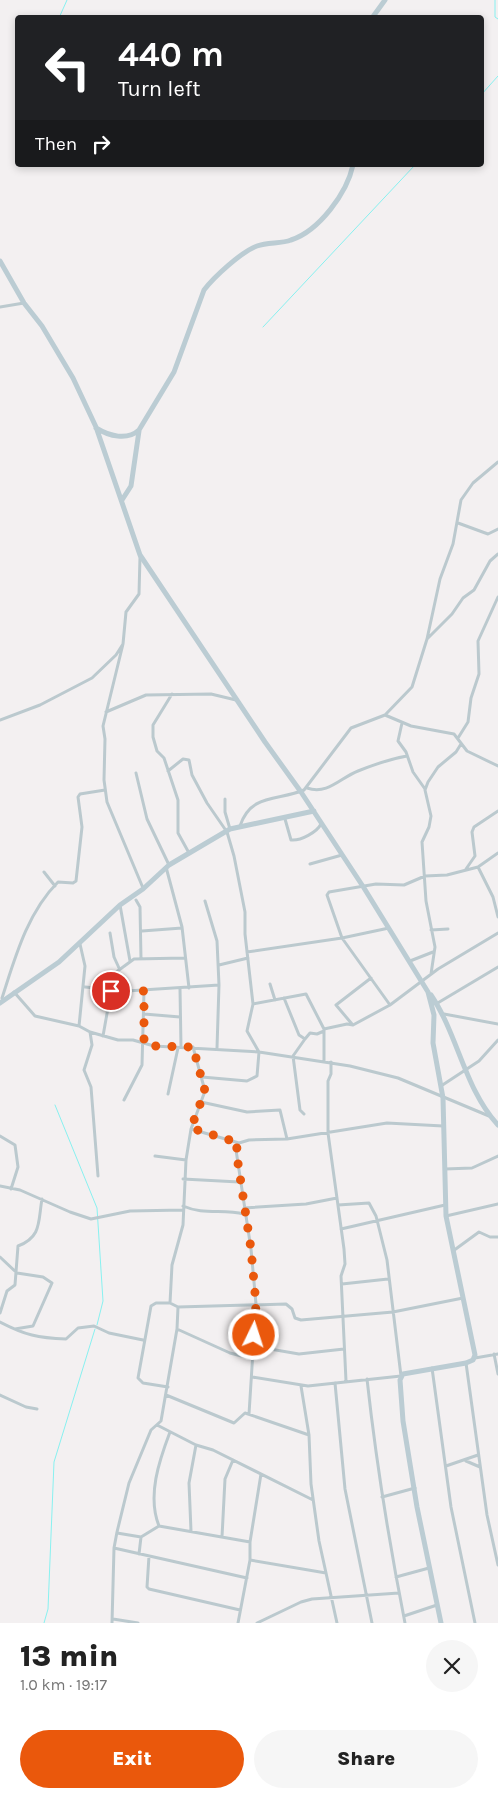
<!DOCTYPE html>
<meta charset="utf-8">
<style>
:root{--surface:#fff;--page:#f6f6f6;--text:#222;--muted:#767676;--accent:#ea580c}
body{margin:0;font-family:Karla,sans-serif;background:var(--page);color:var(--text);height:100vh;display:flex;flex-direction:column;font-size:19px;white-space:nowrap}
*{box-sizing:border-box;margin:0}
p{font-size:16px;color:var(--muted)}
.icon{flex:none;width:28px;height:28px;fill:none;stroke:currentColor;stroke-width:2;stroke-linecap:round;stroke-linejoin:round}
.map{position:relative;height:1623px;overflow:hidden}
.panel{display:flex;flex-direction:column;background:var(--surface);flex:1}
.panel>*{flex:none}
.banner{position:absolute;left:15px;top:15px;width:469px;height:152px;border-radius:5px;box-shadow:0 2px 8px #0003;background:#202124;color:#fff;overflow:hidden}
.pin{position:absolute;display:grid;place-items:center;width:42px;height:42px;color:#fff;margin:-21px;border:2px solid #fff;border-radius:50%;box-shadow:0 1px 5px #0007}
.me{position:absolute;width:55px;margin:-28px;rotate:4deg;stroke-linejoin:round;filter:drop-shadow(0 0 4px #0008)}
.turn{display:flex;align-items:center;gap:18px;height:105px;padding:0 20px;font-size:22px}
.turn .icon{width:65px;height:65px;stroke-width:2.5}
.turn b{display:block;font-size:35px;line-height:42px}
.then{display:flex;align-items:center;height:48px;padding:0 20px;background:#0003;gap:10px;font-size:19px}
.round{display:grid;place-items:center;flex:none;width:52px;height:52px;border-radius:26px;background:var(--page)}
.headline{display:flex;align-items:center;justify-content:space-between;height:85px;padding:0 20px}
h1{font-size:30px;font-weight:800;line-height:38px}
.button{display:flex;gap:10px;margin-top:auto;padding:10px 20px}
.button a{flex:1;height:58px;border-radius:30px;background:var(--accent);color:#fff;font-size:20px;font-weight:800;line-height:58px;text-align:center}
.button a+a{background:var(--page);color:var(--text)}
.map>svg:first-child{display:block}
.lines{fill:none;stroke-linecap:round;stroke-linejoin:round}
.stream{stroke:#88f1f0;stroke-width:1}
.street{stroke:#bbc9ce;stroke-width:3}
.secondary{stroke:#bbccd3;stroke-width:5}
.route{stroke:#ea580c;stroke-width:9;stroke-dasharray:0 16.2}
</style>
<div class="map">
<svg width="498" height="1623" viewBox="0 0 498 1623">
<rect width="100%" height="100%" fill="#f3f0f1"/>
<g class="lines">
<path class="stream" d="M495,0V17L498,19
M59,18L67,0
M481,95L498,76
M263,327L415,165
M55,1105L97,1208L103,1301L97,1325
M44,1623L48,1609L54,1462L95,1329"/>
<path class="street" d="M0,307L24,303
M458,523L488,534L498,529
M427,639L452,614L463,598L474,590L490,561L498,554
M123,644L103,726L105,739L104,780L107,802L143,888
M172,694L153,725V737L157,751L164,758L178,800V833L189,853
M106,712L146,695L211,694L236,700
M385,715L411,726L454,734L467,751L498,766
M0,720L40,705L92,678L116,655L123,644L126,612L139,594L140,557
M402,723L398,741L406,752L413,772L425,789
M458,738L468,722L471,698L479,674L478,641L498,597
M168,771L183,759L189,760L192,775L207,803L227,832L234,856L245,912V934L253,1004L247,1031L259,1052L257,1076L247,1081L202,1077
M136,773L147,819L169,865
M307,788C328,795 340,778 358,771C373,765 390,759 407,756
M225,799V812L230,829
M285,819L291,840C301,841 317,832 321,824
M240,826C251,793 278,801 304,790L351,728L385,715L412,687L427,639L440,579L453,544L461,500L473,483L498,462
M310,864L342,855
M166,867L182,927L189,988
M478,867L493,897L498,917
M466,869L475,856L472,832L474,827L498,811
M44,872L55,886
M136,900L140,907L141,959
M205,901L217,941L219,985L217,1048
M120,905L130,961
M431,930L448,929
M142,931L182,928
M110,933L114,957L119,968
M247,952L342,938L389,928
M410,961L433,952
M219,965L248,958
M431,974L435,947L426,901L422,842L429,827L431,816L425,790L428,782L438,767L456,752L461,744
M270,984L275,1000
M85,987L127,991L219,985
M93,989L134,959L185,958
M180,989L181,1047
M14,992L35,1016L79,1026L90,1032L118,1040H133L154,1046L259,1052L350,1066L398,1078L489,1116
M2,998C15,958 27,913 58,882L73,883L76,881L82,827L78,797L80,794L105,790
M284,998L299,1035L305,1039L310,1033L317,1034L324,1031
M253,1004L306,994L324,1029V1061
M436,1004L498,967
M390,1005L342,938L327,895L329,892L376,884L404,885L425,876L447,875L478,867L498,853
M144,1014L180,1017
M444,1014L498,1024
M352,1024L336,1005L371,978
M79,1026L85,966L80,944
M324,1029L347,1024L353,1025L390,1005L438,969L498,933
M90,1032L92,1045L84,1070L91,1087L98,1176
M103,1036L111,991
M193,1047L205,1091L191,1129L186,1160L183,1225L172,1265L170,1303L178,1307L286,1304L292,1309L295,1318L301,1320L393,1312L463,1298
M331,1062V1074L328,1081V1133L344,1249L345,1264L341,1276L346,1381
M441,1086L479,1061L498,1040
M168,1094L178,1048
M124,1100L142,1065L144,991
M201,1102L247,1112L280,1110L287,1139
M304,1114L300,1110L293,1056L305,1039
M191,1129L239,1143L249,1140L287,1139L387,1123L443,1126
M0,1136L15,1145L18,1167L11,1189
M239,1143L236,1150L251,1249L256,1304L249,1414
M155,1156L186,1160
M445,1169L472,1168L498,1156
M183,1179L239,1182
M0,1186L20,1190L70,1212L91,1219L130,1211L183,1210
M183,1206C203,1215 223,1209 244,1214
M244,1208L306,1204L337,1198
M446,1216L498,1204
M341,1229L445,1205
M453,1251L479,1232L490,1237H498
M0,1257L17,1273L43,1277L52,1283L33,1326L15,1329
M342,1284L388,1279
M0,1313L7,1291L15,1285L18,1246C42,1237 38,1221 42,1199
M0,1322C25,1335 38,1338 66,1339L78,1328L94,1326L109,1333L143,1340
M177,1329L230,1353L253,1359
M253,1346L299,1354L344,1349
M494,1354L498,1374
M475,1358L498,1354
M466,1363L487,1515L498,1565
M432,1368L451,1507L475,1623
M252,1377L308,1386L401,1376L387,1260L376,1216L369,1203L338,1205
M367,1379C376,1461 389,1542 405,1623
M335,1383L345,1489L372,1623
M301,1386L309,1435L311,1484L319,1541L337,1623
M168,1387L143,1383L138,1378L151,1306L156,1303H170
M0,1395L26,1407L37,1409
M166,1395L234,1423L245,1413L309,1435
M157,1425L196,1445L213,1450L313,1500
M466,1461L480,1467
M446,1466L478,1455
M382,1497L415,1488
M159,1526C147,1496 159,1461 170,1432
M191,1531L189,1483L196,1445
M117,1533L141,1537
M222,1537L225,1479L233,1460
M114,1548L247,1578
M139,1554L141,1537L159,1526L250,1542
M149,1556L147,1587L149,1589L240,1610
M250,1560L326,1573
M396,1577L429,1568
M404,1616L437,1605
M113,1619L138,1623
M112,1623L114,1548L117,1532L129,1483L151,1430L161,1421L177,1329L178,1307
M238,1623L250,1560V1542L261,1474
M257,1623L301,1602L312,1599L399,1593"/>
<path class="secondary" d="M372,18L385,0
M0,261L24,303L42,326L73,378L96,427L140,555L265,742L301,792L364,888L428,992L434,1015L433,1043L443,1098L446,1216L475,1355L473,1360L466,1363L403,1374L400,1380L403,1421L417,1507L441,1623
M96,428C109,436 127,441 139,430L174,372L204,290C214,277 241,252 257,246C268,242 281,244 291,240C319,231 347,193 353,165
M122,500L131,486L139,431
M431,995C458,1035 465,1090 498,1125
M0,1003L59,962L120,905L143,889L169,865L230,829L314,811"/>
</g>
<g class="lines">
<path class="route" d="M111,991H144V1043L154,1046L193,1047L205,1091L191,1128L239,1143L236,1150L251,1249L256,1304L254,1335"/>
</g>
</svg>
<div class="pin" style="left:111px;top:991px;background:#d93025"><svg class="icon" aria-label="arrive" viewBox="0 0 24 24"><path d="M6 21V4h12l-3 4 3 4H6"/></svg></div>
<svg class="me" style="left:254px;top:1335px" viewBox="-20 -20 40 40"><circle r="17" fill="#ea580c" stroke="#fff" stroke-width="3"/><path d="M0-11L8 9 0 5-8 9z" fill="#fff"/></svg>
<div class="banner">
<div class="turn"><svg class="icon" aria-label="left" viewBox="0 0 24 24"><path d="M17 20v-9H6M10 6l-5 5 5 5"/></svg><div><b>440 m</b>Turn left</div></div>
<div class="then">Then<svg class="icon" aria-label="right" viewBox="0 0 24 24"><path d="M7 20v-9h11M14 6l5 5-5 5"/></svg></div>
</div>
</div>
<section class="panel">
<div class="headline"><div><h1>13 min</h1><p>1.0 km · 19:17</p></div><a class="round"><svg class="icon" aria-label="close" viewBox="0 0 24 24"><path d="M6 6l12 12M18 6L6 18"/></svg></a></div>
<div class="button"><a>Exit</a><a>Share</a></div>
</section>
